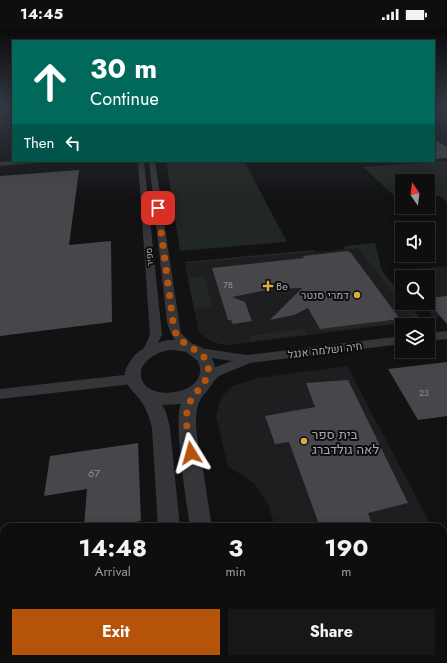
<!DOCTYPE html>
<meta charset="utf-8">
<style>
:root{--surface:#0e0e0e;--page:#171717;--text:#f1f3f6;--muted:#9b9c9e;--line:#2e2e2e;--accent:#b45309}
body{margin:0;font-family:Jost,Heebo,sans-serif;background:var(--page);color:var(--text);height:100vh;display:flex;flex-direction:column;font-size:15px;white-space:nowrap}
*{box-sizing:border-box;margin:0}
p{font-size:13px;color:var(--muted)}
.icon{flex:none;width:22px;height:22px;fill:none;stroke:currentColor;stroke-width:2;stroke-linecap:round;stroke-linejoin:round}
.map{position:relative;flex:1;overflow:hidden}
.sheet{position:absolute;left:0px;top:495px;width:447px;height:140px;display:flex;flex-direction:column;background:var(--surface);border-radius:12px 12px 0 0;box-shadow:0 2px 10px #0003,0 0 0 1px var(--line)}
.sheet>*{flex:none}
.top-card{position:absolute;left:12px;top:12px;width:423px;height:122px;border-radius:0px;box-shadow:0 2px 10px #0003,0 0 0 1px var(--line);background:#00695c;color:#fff;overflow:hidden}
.needle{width:26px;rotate:346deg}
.fabs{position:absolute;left:395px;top:146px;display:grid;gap:8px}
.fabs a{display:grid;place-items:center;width:40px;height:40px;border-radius:0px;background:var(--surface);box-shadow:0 2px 10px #0003,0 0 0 1px var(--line);font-size:20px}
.pin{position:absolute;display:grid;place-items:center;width:34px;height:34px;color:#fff;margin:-17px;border-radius:8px;box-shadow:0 2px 6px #0006}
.me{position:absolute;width:44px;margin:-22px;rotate:352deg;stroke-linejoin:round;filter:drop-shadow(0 0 3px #0008)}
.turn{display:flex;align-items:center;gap:14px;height:84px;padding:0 12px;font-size:18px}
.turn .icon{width:52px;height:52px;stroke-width:2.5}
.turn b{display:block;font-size:28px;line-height:34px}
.then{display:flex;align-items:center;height:38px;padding:0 12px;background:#0003;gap:8px;font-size:15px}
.eta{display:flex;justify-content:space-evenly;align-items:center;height:68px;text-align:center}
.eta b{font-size:24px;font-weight:700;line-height:28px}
.primary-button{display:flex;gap:8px;margin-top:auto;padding:8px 12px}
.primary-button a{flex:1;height:46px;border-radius:0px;background:var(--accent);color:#fff;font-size:16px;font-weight:700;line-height:46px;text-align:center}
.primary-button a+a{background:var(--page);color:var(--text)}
.status{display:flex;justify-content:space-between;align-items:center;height:28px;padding:0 20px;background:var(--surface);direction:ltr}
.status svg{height:11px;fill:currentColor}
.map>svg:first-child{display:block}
.built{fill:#1e1e20}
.green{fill:#212722}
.building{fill:#46474b}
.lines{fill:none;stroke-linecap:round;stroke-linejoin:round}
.minor{fill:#35363a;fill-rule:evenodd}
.tertiary{fill:#35363a;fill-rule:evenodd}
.route{stroke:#b45309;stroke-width:7;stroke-dasharray:0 12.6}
.poi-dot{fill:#d9ac44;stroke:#0d0d0e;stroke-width:1.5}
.labels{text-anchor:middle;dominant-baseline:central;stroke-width:4;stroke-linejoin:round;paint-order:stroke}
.far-street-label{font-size:9px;fill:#a5a9b2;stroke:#0d0d0e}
.number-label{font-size:9px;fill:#8d9098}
.poi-label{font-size:11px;fill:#a5a9b2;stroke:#0d0d0e;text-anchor:start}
.street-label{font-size:11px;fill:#a5a9b2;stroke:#0d0d0e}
.near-number-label{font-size:11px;fill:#8d9098}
.near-poi-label{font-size:13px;fill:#a5a9b2;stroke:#0d0d0e;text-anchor:start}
</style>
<div class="status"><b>14:45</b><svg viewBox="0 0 49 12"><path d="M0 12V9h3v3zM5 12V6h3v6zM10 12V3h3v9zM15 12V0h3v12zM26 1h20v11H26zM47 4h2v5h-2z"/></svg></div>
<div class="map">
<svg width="447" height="635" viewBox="0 0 447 635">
<rect width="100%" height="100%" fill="#121213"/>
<path class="built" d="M358,220L414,294L229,317L220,316L211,313L199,305L185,236Z
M447,238V289L434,290L421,275H428V249H402V252L395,243Z
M347,338L432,499H275L268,476L255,456L228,438L216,388L221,369L233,358L257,350Z
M443,521L447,528V635H311L310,631H443Z"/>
<path class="green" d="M166,133H244L287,214L180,223Z
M447,133V174L439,168L428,169V153H402V172H399L363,139Z
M375,215L382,243L402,267V275H408L423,293L414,294L358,220L344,222L345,218Z
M313,222L315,224L185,236V234Z
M205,249L212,279L194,281L188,250Z
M395,292L397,295L321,304L320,301Z
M304,301L307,306L251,313L249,308Z"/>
<path class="building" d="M434,111L447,119V130L434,131Z
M79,142L69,217L111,213L112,294L0,308V148Z
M348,223L351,225L400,291L320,301L308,280L294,287L270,292L302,260L272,261L232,269L245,274L252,293L233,296L231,292H228L212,240L304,230L303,228Z
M447,268V296L428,274V270Z
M447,334V388L418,392L388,341Z
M348,352L408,475L368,485L373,499H320L289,414L275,416L265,388L315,379L306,355Z
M138,415L141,493L101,499H84L87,461L44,468L50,428Z"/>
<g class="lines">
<path class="minor" d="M13,133H40L37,135L0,138V134Z
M138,133H144L162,307L152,327L148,328L144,327L142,324L150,307Z
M149,133H155L179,294L181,305L195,319L193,322C179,326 170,305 167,294Z
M447,303V311L428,313V305Z
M402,308V316L250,335L219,348L211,356L206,358L201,356L199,353C206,341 219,338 232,333L199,328L195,327L193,324L195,321L199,320L247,327Z
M133,346L138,348L139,351L138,354L133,356L0,371V361Z"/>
<path class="tertiary" d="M168,312C186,312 207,316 214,335C222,357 200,363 197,381C194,397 198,414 201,429C205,453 208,476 212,499H190C187,477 173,391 181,376L162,377L166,384L170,400L180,499H158L152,400C149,389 147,381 140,372C136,366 130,362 127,355C124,349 124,343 128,337C136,321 151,316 168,312ZM174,322L186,324L198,333C213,368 142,376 141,347C140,342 143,337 146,334C153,326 164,322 174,322Z
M166,631H192L193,635H167Z
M206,631H232V635H206Z"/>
</g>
<linearGradient id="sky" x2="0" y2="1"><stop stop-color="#0a0a0a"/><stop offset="0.47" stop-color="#333944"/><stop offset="1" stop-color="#333944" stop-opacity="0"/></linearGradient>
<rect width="447" height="169" fill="url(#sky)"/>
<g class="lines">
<path class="route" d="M158,180L173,294C174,298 175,303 176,306C184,320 206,322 208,338C211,355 192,364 188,379C184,393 189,411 191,425"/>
</g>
<g class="poi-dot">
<path d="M266 252h4v4h4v4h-4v4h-4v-4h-4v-4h4z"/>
<circle cx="357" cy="267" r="4"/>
<circle cx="304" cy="413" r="4"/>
</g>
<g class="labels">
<g class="far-street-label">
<text transform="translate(149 229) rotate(-95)">ספיר</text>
</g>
<g class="number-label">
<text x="228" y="256">78</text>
<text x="424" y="364">23</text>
</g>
<g class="poi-label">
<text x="276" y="258">Be</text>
<text x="349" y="267" text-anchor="end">דמרי סנטר</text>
</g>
<g class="street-label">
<text transform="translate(325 322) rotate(-7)">חיה ושלמה אנגל</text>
</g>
<g class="near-number-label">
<text x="94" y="445">67</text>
</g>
<g class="near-poi-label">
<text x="312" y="406">בית ספר<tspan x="312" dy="15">לאה גולדברג</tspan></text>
</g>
</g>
</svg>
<div class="fabs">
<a><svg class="needle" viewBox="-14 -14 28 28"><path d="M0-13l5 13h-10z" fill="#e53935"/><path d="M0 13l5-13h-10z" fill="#9b9c9e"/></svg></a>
<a><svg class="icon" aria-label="sound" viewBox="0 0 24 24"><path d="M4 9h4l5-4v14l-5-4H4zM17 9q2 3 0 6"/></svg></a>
<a><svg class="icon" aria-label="search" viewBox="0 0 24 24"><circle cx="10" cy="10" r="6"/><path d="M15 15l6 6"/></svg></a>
<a><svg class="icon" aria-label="layers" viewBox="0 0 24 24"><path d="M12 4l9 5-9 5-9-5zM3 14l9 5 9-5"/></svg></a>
</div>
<div class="pin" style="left:158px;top:180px;background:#d93025"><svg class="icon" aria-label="arrive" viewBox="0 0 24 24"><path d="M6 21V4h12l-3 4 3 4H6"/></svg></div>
<svg class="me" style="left:191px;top:425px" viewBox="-20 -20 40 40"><path d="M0-17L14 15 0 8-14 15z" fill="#b45309" stroke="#fff" stroke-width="4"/></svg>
<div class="top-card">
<div class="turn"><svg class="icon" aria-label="ahead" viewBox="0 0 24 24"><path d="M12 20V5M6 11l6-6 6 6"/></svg><div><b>30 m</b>Continue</div></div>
<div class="then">Then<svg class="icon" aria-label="left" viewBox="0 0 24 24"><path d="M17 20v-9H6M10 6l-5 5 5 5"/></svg></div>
</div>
<section class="sheet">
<div class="eta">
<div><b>14:48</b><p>Arrival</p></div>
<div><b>3</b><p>min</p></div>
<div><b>190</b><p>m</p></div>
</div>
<div class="primary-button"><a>Exit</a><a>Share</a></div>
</section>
</div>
